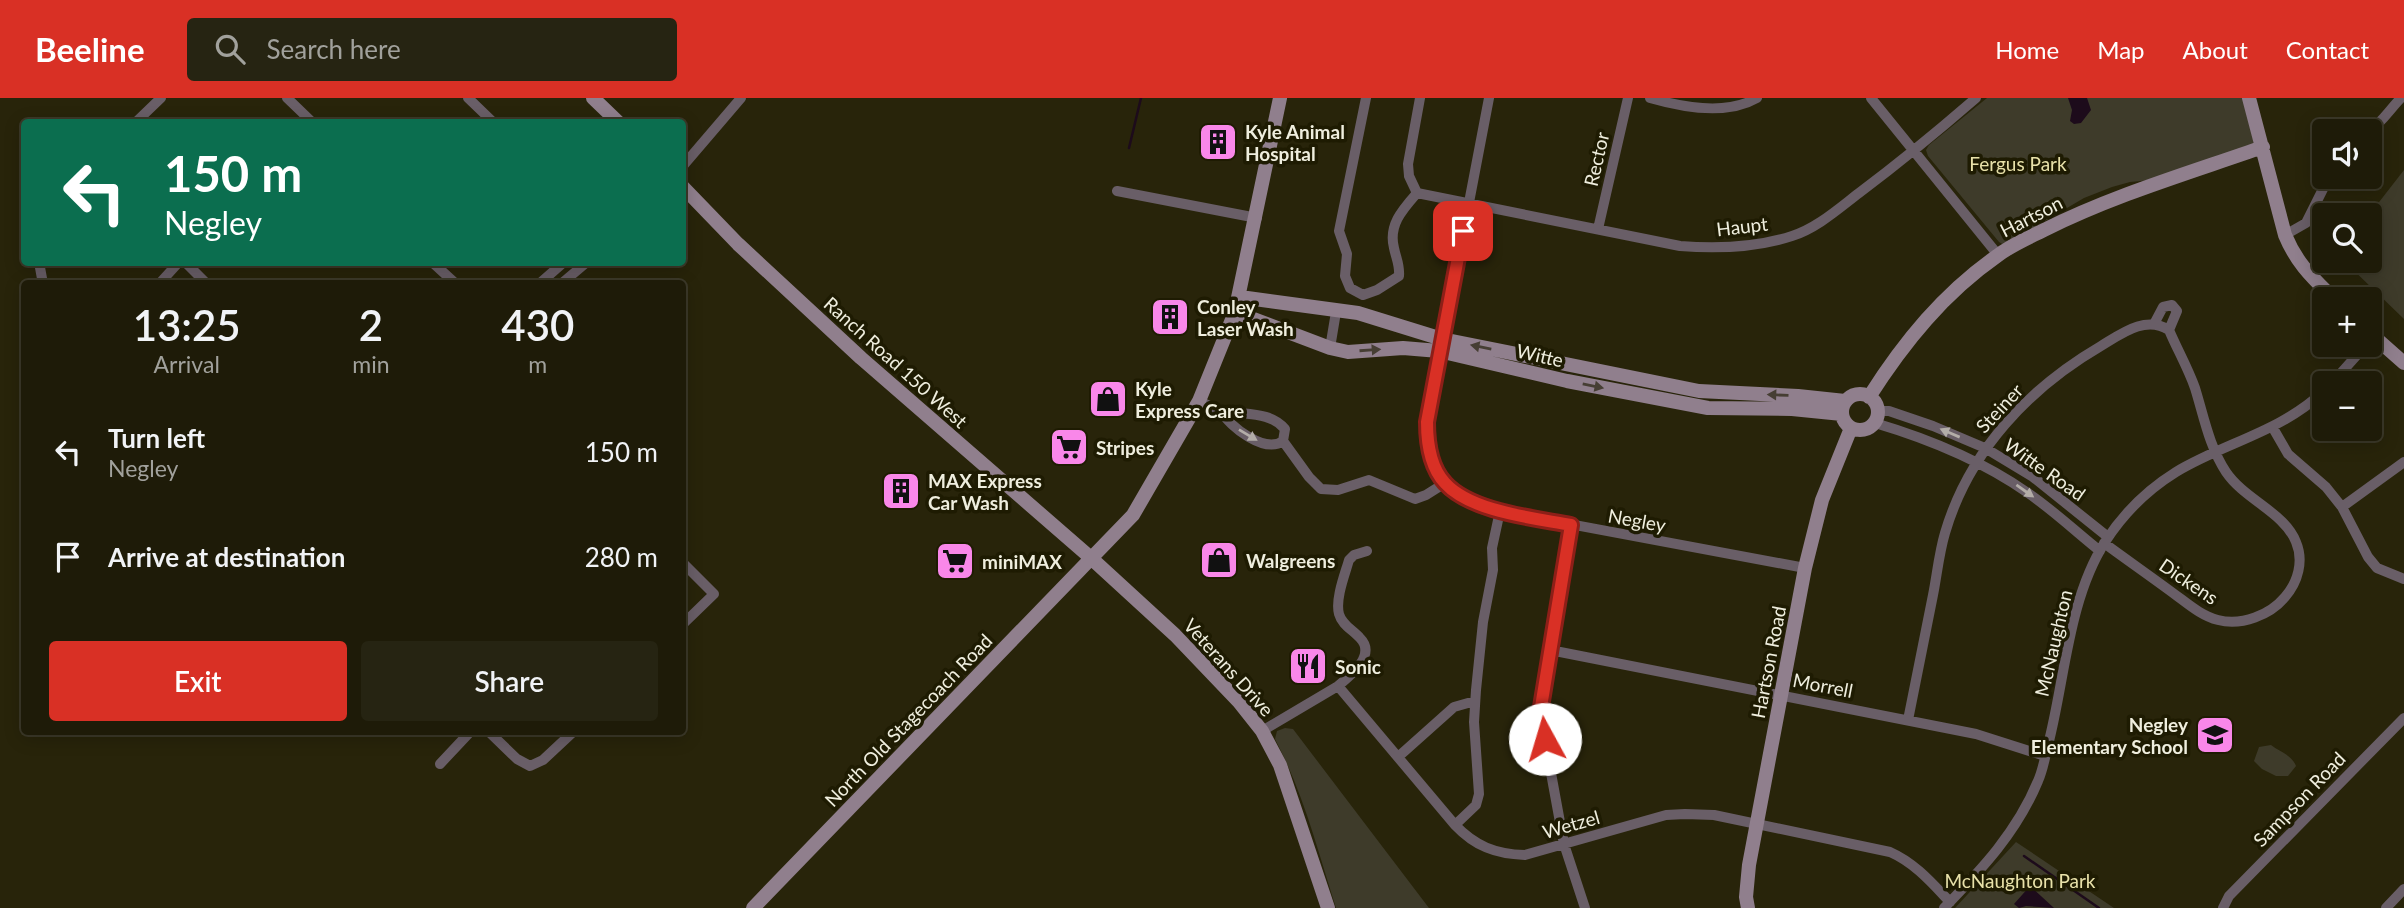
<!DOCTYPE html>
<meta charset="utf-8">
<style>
:root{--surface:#1e1b08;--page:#262412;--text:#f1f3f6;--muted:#a1a19c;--line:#3c3929;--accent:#d93025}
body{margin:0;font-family:Lato,sans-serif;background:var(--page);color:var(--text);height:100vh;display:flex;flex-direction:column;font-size:26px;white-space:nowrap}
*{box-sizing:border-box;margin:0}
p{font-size:23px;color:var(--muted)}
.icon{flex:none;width:38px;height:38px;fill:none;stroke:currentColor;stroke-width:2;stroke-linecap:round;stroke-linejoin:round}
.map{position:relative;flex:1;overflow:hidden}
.panel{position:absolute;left:21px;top:182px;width:665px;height:455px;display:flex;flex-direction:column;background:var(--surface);border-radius:7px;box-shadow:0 4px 18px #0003,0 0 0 2px var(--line)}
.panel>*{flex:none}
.guide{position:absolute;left:21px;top:21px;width:665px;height:147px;border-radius:7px;box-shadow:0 4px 18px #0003,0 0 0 2px var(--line);background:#0b6e4f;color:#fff;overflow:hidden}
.fabs{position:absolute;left:2312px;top:21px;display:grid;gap:14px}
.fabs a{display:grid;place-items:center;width:70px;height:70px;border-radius:7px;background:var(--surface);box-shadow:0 4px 18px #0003,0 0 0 2px var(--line);font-size:35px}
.pin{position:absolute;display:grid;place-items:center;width:60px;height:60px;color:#fff;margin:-30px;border-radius:14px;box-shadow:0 4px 10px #0006}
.me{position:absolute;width:77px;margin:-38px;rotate:354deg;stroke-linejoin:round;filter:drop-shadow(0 0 5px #0008)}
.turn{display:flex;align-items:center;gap:24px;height:147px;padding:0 28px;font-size:32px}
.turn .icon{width:91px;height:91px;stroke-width:2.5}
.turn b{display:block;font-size:49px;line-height:60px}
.eta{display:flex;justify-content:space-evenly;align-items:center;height:119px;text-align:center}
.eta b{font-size:42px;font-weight:600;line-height:49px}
.button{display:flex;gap:14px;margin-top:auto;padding:14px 28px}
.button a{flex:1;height:80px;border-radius:7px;background:var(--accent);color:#fff;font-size:28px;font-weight:600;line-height:80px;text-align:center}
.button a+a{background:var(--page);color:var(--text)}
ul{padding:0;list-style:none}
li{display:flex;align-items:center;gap:21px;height:105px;padding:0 28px}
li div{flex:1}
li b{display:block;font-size:26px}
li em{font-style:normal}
header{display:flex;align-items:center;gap:42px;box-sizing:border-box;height:98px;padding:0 35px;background:var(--accent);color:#fff}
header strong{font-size:33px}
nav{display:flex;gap:38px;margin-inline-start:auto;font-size:24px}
.search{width:490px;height:63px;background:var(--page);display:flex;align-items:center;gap:18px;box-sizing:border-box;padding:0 24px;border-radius:7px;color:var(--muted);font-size:26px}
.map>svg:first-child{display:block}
.green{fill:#3e3b2a}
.water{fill:#1d0b1b}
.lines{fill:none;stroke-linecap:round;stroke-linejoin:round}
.stream{stroke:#1d0b1b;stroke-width:2.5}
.street{stroke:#695e67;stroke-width:10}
.secondary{stroke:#907f8d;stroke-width:14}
.oneway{fill:#463e33}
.oneway2{fill:#b3ada8}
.route-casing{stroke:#8d1f18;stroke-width:18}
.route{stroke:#d93025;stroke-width:12}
.labels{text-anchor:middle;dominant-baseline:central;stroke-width:7;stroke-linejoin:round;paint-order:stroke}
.poi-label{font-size:19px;font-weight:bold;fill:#efeede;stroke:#1e1b02;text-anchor:start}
.street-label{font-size:19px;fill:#efeede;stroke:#1e1b02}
.park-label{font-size:19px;fill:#e8e1a9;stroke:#1e1b02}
</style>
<header>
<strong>Beeline</strong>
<div class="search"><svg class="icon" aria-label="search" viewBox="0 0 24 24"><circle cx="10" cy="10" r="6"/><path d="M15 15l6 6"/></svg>Search here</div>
<nav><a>Home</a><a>Map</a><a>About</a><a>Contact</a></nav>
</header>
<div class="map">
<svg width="2404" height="810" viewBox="0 0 2404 810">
<rect width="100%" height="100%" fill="#28240a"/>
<path class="green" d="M1987,0H2243L2254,45L2251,48L2151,82L2130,84L2112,89L2084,100L2004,147L1999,144L1928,58L1926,52L1929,47Z
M2404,72V221L2344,163H2370L2369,117Z
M1285,630L1293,631L1429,810H1336C1318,753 1303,694 1275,641L1277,633Z
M2271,647C2280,654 2292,657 2296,668L2288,678H2276L2262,671L2254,663L2259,649Z
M2016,744L2114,810H1955Z"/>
<path class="water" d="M2068,0H2087L2091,12L2081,25L2074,26L2070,23L2072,12Z
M2030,788L2054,810L2026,808L2019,810L2014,806Z"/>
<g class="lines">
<path class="stream" d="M1129,50L1141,0
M2024,758L2099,810"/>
<path class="street" d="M287,0L312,24
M468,0L493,24
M1366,0L1339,133L1347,156L1345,178L1350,190L1363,197L1377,192L1399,178C1400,167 1396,160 1394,150C1388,127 1403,111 1417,95
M1489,0L1427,324C1427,354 1435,385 1464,399C1475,405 1488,408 1500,413L1805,470
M1650,0C1681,9 1726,18 1757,0
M1871,0L1998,157
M136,24L161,0
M2369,33C2382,25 2390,11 2401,0
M682,69L741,0
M1117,93L1257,120
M1417,95L1680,148C1718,151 1755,150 1792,138C1817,130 1838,111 1859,95C1899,65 1938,33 1976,0
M1417,95L1409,78L1408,66L1420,0
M1598,131L1628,0
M2285,137L2306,125L2329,79
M39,164L43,186
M185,164L207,186
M432,164L456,186
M159,186L179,164
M539,186L564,164
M561,186L587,164
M2154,226L2163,209L2172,207L2177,213L2169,232
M1330,250L1336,214
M2332,285L2366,247
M1199,303C1206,306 1213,310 1220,312C1242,318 1269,312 1285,331L1283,343L1309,379L1321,391L1338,392L1369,382L1415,401L1426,397L1445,385
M1221,313C1230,329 1265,356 1283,343
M1878,313H1889L1933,328L1985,350L2033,379L2108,439
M1875,325C1929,341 1981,362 2028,395C2053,412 2076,434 2100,453
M2273,330L2288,356L2326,389L2342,409L2368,459L2377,470L2404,481
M2342,409L2404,364
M1571,427L1540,615L1564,746L1585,810
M682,464L714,496L682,527
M1550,552L1976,636L2045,658
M1338,588C1350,578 1377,557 1360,540C1353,532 1342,527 1339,516C1335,501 1345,476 1349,462L1354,457L1367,453
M1908,622C1916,580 1925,539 1933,497C1937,477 1939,455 1945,435C1969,353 2029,290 2101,248C2121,236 2145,217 2169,232C2177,251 2188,270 2195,290C2204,319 2209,348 2226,374C2245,402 2284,414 2296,444C2304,463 2298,484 2285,499C2270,517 2242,528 2218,522C2201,518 2187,505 2173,495C2150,478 2127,462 2104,445
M1262,633L1338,588L1455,727C1475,748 1495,756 1525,757L1666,717L1685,716L1714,717L1890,754C1915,765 1932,785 1950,804
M489,634L517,661L530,668L543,662L573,634
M1398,659L1454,609L1475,603
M440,666L470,634
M1455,727L1476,707L1479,696L1474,624L1476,592L1483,524L1493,472L1492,450L1500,413
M1944,810C1982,771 2017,734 2038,683C2043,672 2045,659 2048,647C2065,582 2068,502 2105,444C2123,416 2147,392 2176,374C2226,344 2279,335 2324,293
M2223,810L2229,798L2404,620
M2386,810L2404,791"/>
<path class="secondary" d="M593,0L618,24
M2249,0L2285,137C2297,166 2313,180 2334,201
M682,88L738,146L861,260L1091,460L1175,537L1239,604L1262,633L1280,667L1328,810
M1240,199L1358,215L1442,241L1699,293L1798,298L1845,303
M1235,214L1330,250L1348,254L1403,250L1439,253L1567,283L1708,310L1792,311L1842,316
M2370,235L2404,265
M1842 314a18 18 0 1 1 36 0a18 18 0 1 1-36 0Z
M1869,299C1904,244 1944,195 1997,158C2011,147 2028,140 2044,132C2114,97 2189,75 2263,49
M753,810L1133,417L1199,303L1235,214L1280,0
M1748,810L1746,799L1749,767L1805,470L1822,402L1851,330"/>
</g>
<defs><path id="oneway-solid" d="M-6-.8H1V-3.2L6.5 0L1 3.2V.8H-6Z" transform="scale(1.75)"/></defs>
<g class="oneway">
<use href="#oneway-solid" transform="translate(1481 249) rotate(-169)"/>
<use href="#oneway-solid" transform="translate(1370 252) rotate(-4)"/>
<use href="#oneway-solid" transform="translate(1593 288) rotate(11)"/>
<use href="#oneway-solid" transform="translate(1778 297) rotate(-178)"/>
</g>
<g class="oneway2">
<use href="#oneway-solid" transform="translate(1950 335) rotate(-157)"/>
<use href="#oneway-solid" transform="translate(1248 337) rotate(31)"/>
<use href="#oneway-solid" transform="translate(2025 393) rotate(35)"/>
</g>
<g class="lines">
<defs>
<path id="route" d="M1463,133L1427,324C1427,345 1430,369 1445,385C1471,414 1535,420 1571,427L1540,615L1545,641"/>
</defs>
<use href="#route" class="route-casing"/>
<use href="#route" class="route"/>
</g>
<defs>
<symbol id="building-square" viewBox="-11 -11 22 22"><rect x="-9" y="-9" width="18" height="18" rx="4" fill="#f987e9" stroke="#1e1b02"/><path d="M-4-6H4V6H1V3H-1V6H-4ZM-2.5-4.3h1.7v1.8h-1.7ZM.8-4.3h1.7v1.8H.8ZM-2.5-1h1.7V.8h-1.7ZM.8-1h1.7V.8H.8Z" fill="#111"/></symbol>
<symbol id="shop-square" viewBox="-11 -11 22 22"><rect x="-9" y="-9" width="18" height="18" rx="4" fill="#f987e9" stroke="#1e1b02"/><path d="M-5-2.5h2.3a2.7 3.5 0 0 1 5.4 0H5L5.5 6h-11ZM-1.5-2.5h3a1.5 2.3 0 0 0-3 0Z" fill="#111"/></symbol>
<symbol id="supermarket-square" viewBox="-11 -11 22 22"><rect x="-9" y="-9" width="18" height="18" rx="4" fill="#f987e9" stroke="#1e1b02"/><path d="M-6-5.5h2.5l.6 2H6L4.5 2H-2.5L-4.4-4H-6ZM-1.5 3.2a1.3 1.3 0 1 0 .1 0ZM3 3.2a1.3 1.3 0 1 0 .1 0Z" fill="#111"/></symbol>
<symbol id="restaurant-square" viewBox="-11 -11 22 22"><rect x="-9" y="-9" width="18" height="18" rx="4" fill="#f987e9" stroke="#1e1b02"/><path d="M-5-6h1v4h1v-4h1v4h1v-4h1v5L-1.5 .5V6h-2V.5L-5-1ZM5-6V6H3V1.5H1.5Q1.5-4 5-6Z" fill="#111"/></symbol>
<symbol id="school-square" viewBox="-11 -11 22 22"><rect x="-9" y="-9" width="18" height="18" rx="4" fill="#f987e9" stroke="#1e1b02"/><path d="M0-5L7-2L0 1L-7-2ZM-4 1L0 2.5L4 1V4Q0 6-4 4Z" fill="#111"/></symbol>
</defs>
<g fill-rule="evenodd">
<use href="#building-square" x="1196" y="22" width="44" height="44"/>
<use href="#building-square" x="1148" y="197" width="44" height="44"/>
<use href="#shop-square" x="1086" y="279" width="44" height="44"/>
<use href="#supermarket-square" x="1047" y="327" width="44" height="44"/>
<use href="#building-square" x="879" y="371" width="44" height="44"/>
<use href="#shop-square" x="1197" y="440" width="44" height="44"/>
<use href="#supermarket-square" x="933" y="441" width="44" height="44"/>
<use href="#restaurant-square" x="1286" y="546" width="44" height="44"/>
<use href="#school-square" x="2193" y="615" width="44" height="44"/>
</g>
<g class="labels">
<g class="poi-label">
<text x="1245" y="33">Kyle Animal<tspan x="1245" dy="22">Hospital</tspan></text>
<text x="1197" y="208">Conley<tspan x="1197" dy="22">Laser Wash</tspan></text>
<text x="1135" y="290">Kyle<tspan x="1135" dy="22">Express Care</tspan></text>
<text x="1096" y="349">Stripes</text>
<text x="928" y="382">MAX Express<tspan x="928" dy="22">Car Wash</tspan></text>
<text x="1246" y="462">Walgreens</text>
<text x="982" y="463">miniMAX</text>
<text x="1335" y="568">Sonic</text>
<text x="2188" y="626" text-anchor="end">Negley<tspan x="2188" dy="22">Elementary School</tspan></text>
</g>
<g class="street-label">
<text transform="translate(1596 61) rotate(-77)">Rector</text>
<text transform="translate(2031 118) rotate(-27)">Hartson</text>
<text transform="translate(1742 128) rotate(-7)">Haupt</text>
<text transform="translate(1540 257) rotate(13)">Witte</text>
<text transform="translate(896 264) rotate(42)">Ranch Road 150 West</text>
<text transform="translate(1999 310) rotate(-47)">Steiner</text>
<text transform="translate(2045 371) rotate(35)">Witte Road</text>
<text transform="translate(1637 422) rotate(10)">Negley</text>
<text transform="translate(2189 483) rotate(34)">Dickens</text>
<text transform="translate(2053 545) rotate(-77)">McNaughton</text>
<text transform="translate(1768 564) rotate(-79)">Hartson Road</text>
<text transform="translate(1229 569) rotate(48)">Veterans Drive</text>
<text transform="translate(1823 587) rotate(11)">Morrell</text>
<text transform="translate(908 622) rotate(-46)">North Old Stagecoach Road</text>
<text transform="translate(2299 701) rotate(-46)">Sampson Road</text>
<text transform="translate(1571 726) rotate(-16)">Wetzel</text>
</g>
<g class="park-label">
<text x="2018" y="65">Fergus Park</text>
<text x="2020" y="782">McNaughton Park</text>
</g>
</g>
</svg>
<div class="fabs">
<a><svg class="icon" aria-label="sound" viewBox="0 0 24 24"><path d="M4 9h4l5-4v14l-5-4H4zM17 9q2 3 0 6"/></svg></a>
<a><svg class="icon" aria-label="search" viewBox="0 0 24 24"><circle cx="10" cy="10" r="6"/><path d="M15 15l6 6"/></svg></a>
<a>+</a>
<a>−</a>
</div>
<div class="pin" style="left:1463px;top:133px;background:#d93025"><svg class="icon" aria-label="arrive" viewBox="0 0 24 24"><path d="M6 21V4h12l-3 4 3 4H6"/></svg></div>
<svg class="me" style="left:1545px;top:641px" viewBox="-20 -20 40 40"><circle r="19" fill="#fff"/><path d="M0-13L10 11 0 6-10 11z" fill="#d93025"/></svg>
<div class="guide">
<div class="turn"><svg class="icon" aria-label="left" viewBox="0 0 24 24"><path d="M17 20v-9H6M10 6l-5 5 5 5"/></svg><div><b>150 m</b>Negley</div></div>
</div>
<section class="panel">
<div class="eta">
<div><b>13:25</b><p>Arrival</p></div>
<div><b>2</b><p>min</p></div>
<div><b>430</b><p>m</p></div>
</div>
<ul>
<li><svg class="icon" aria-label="left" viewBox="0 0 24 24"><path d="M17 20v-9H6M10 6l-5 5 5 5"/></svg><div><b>Turn left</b><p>Negley</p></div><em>150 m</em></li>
<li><svg class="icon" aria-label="arrive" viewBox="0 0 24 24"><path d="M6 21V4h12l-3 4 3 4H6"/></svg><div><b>Arrive at destination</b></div><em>280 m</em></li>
</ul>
<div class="button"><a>Exit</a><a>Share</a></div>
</section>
</div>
